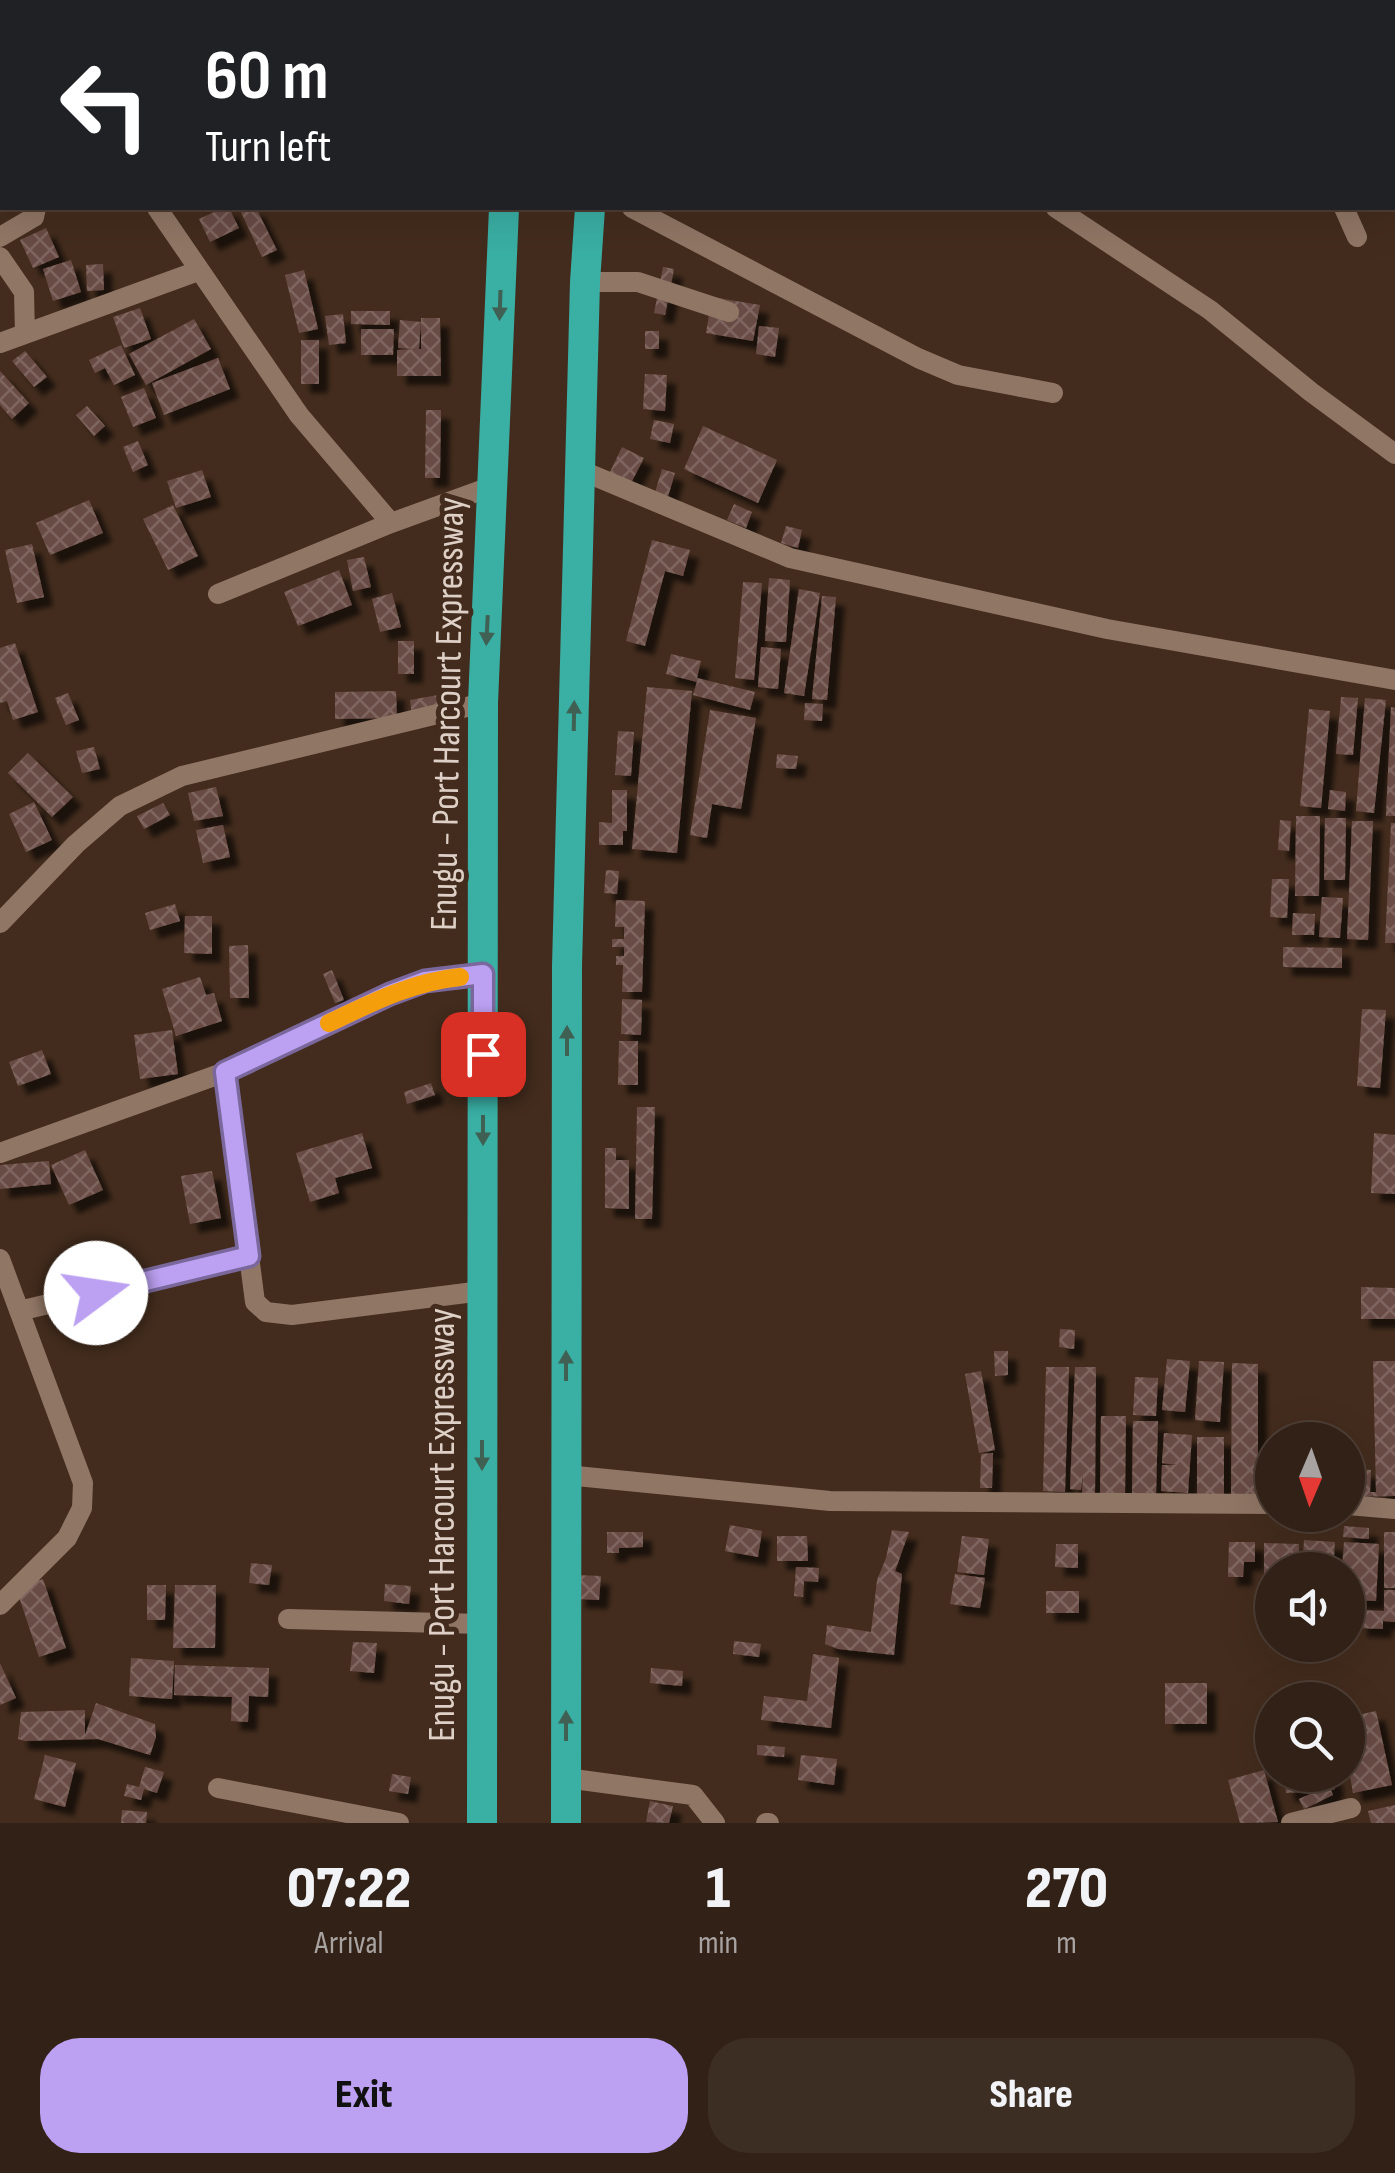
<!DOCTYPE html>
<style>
:root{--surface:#322116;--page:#3d2e23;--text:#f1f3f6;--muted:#a8a3a1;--line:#4d3e35;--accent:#bca0f2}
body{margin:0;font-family:"Sofia Sans Condensed",sans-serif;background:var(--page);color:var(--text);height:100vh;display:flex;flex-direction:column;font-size:38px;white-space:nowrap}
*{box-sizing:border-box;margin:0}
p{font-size:32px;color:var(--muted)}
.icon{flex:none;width:55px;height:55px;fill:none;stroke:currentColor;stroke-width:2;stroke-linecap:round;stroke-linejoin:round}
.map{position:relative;height:1823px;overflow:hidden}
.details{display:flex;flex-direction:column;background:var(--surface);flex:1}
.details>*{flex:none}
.top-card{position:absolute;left:0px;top:0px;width:1395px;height:210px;box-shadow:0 10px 40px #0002,0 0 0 2px var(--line);background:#202124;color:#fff;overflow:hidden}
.needle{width:65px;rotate:182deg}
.tools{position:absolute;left:1255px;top:1422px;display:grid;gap:20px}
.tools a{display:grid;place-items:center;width:110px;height:110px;border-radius:50%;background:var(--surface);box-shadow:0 10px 40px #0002,0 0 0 2px var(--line);font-size:50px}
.pin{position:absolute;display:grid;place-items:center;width:85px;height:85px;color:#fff;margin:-42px;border-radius:20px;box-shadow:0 5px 15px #0006}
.me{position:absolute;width:110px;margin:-55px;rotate:76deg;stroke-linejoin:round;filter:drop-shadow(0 0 8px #0008)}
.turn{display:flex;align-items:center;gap:35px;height:210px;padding:0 40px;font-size:45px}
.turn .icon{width:130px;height:130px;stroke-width:2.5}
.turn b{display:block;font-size:70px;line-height:85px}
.eta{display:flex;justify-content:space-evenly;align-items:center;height:170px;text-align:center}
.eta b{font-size:60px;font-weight:800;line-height:70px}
.action{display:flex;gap:20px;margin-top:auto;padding:20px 40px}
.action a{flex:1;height:115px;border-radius:40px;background:var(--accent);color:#111;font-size:40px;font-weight:800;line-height:115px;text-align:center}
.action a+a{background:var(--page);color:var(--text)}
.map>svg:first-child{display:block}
.building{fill:url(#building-cross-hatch);filter:url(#shadow)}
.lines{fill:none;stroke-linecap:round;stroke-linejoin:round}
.street{stroke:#907665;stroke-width:20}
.secondary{stroke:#768778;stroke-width:25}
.highway{stroke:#3aafa4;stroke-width:30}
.oneway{fill:#3f6053}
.route-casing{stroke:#7a689d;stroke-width:25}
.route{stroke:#bca0f2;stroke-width:18}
.slow{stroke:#f59e0b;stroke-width:18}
.labels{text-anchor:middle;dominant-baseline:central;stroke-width:10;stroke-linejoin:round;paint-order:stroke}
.street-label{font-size:38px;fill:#ded0c6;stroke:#432c1d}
</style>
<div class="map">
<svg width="1395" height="1823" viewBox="0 0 1395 1823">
<defs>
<pattern id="building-cross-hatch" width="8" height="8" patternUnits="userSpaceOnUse" patternTransform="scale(2.5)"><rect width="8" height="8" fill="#694c44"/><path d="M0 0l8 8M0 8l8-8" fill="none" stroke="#7e655e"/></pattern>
<filter id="shadow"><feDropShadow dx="9" dy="9" stdDeviation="2.5" flood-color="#0009"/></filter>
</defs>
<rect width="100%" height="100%" fill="#432c1d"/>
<path class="building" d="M223,208H229L239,228L210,242L199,219Z
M239,208H256L277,250L262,257Z
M46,228L59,257L33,268L20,240Z
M71,260L81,292L53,301L43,269Z
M103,264L104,290L87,291L86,265Z
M663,267L674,269L665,315L654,313Z
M304,270L318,329L299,333L285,275Z
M712,297L760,305L753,341L706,333Z
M140,308L151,339L124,348L113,317Z
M351,311H390V325L351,324Z
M343,314L346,343L329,345L325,316Z
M421,318H440L441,376H397V350L415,349L398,348L400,320L421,322L419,349H421Z
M194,319L211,349L146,385L129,354Z
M759,326L779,328L775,357L756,354Z
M361,329H394L393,355H361Z
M645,331H659V349H645Z
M301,340H319V384H301Z
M121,345L135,375L114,385L105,368L95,373L89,360Z
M25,351L47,377L34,387L12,361Z
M218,358L230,389L164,415L152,383Z
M0,371L29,403L12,419L0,405Z
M645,374L667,375L665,411L643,409Z
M144,388L156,418L133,427L121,397Z
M87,406L105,426L94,436L76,415Z
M426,410H441L440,478H425Z
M654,420L674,424L670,443L650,439Z
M703,426L777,460L758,503L684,469Z
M138,441L148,465L133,472L123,447Z
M622,447L644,458L630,485L609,474Z
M662,469L675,473L666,503L653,499Z
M202,470L211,497L176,508L167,481Z
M89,500L103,533L50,555L36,523Z
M734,504L752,512L746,528L727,520Z
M173,505L198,556L168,570L143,519Z
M786,526L802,530L798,548L781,543Z
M652,540L690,550L683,576L665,571L645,646L626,641Z
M32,544L44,597L17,603L5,550Z
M364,557L371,587L353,591L347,560Z
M339,570L352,605L298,626L284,592Z
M769,578L790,580L786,642L765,641Z
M743,582L762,583L754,680L735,678Z
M799,589L820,593L804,696L784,693Z
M392,593L401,627L380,632L372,599Z
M822,596L836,597L827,700L812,699Z
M398,641H414V674H398Z
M15,643L38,712L13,720L7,701L0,703V648Z
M761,647L781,649L778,689L758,687Z
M671,654L701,661L697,678L755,692L750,710L693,695L697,682L666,674Z
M647,687L692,691L677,853L632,849Z
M396,691L397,718L335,719V692Z
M68,693L79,720L66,725L55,698Z
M438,695L441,711L412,716L410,700Z
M1341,697L1358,698L1353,755L1336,754Z
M1365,698L1386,700L1374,813L1356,811Z
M805,703L823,704L822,721L804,720Z
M1391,707L1395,708V816H1386Z
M1309,709L1330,711L1321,808L1300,806Z
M710,710L756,718L741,809L712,804L707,838L690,835Z
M618,731L634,732L631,776L615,775Z
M94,747L100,769L82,773L76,751Z
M28,753L73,797L52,817L8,773Z
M777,754L798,756L796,769L776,768Z
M216,787L223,816L194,821L188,793Z
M612,790H627V831H623V845H599V822L612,823Z
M1330,790L1346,792L1345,811L1328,809Z
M34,802L52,840L26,852L9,814Z
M163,803L170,815L144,829L137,816Z
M1296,816H1320L1319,896H1295Z
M1325,818H1346L1345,880H1324Z
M1280,820L1291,821L1289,851L1278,850Z
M1352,821H1373L1368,940L1347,939Z
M1391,823H1395V943H1385Z
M223,825L230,857L203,863L196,830Z
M606,870L619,871L617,894L604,893Z
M1272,879H1289L1287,918L1270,917Z
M1322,897L1343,898L1340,938L1319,937Z
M616,900L645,901L642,992H622L623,965H616V956H624V947H612V939H624V927H615Z
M175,904L180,921L150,930L145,913Z
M1293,913L1315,914L1314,935H1292Z
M185,916H212V954L184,953Z
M248,945L249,998H230L229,946Z
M1283,947L1342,948V968L1283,967Z
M332,970L344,1000L335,1003L323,974Z
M200,977L206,995L214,993L222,1021L176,1036L162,989Z
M622,999L642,1000L641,1035L621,1034Z
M1362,1009L1386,1010L1380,1088L1357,1086Z
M172,1030L178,1074L140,1079L134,1035Z
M619,1041H638V1085H618Z
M42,1050L51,1074L18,1086L9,1062Z
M431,1083L435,1095L407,1104L404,1092Z
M637,1107H655L652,1219H635Z
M362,1133L372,1168L335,1178L339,1193L310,1202L296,1153Z
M1374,1133L1395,1135V1194L1371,1193Z
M605,1148H616V1160H629V1209L605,1208Z
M85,1150L103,1190L69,1205L51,1165Z
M49,1161L51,1184L0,1189V1165Z
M212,1171L221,1218L190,1224L181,1176Z
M1361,1287L1395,1288V1319H1361Z
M1060,1329L1075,1330L1074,1349L1059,1347Z
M994,1351H1008V1375L995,1376Z
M1167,1359L1190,1361L1185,1412L1162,1410Z
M1199,1361L1224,1362L1220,1422L1195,1420Z
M1373,1361H1395V1496L1350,1497V1473H1358L1360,1492V1469L1371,1470L1370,1492H1376Z
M1232,1363L1258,1364V1473H1272V1494H1231Z
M1046,1367H1069L1065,1492L1043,1491Z
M1075,1367H1096L1095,1494H1082L1083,1474L1081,1490L1070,1489Z
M981,1371L995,1450L979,1453L965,1374Z
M1135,1377L1158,1378L1156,1416L1133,1415Z
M1101,1416H1126L1125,1495L1100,1494Z
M1133,1421H1158L1156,1495H1132Z
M1164,1433L1192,1435L1188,1493L1161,1491L1162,1465H1177L1162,1463Z
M1197,1437H1224V1495L1197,1494Z
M993,1453L992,1488H980L981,1454Z
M730,1525L762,1531L758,1557L725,1551Z
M1344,1526L1369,1528V1539L1343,1537Z
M892,1530L909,1532L895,1571L902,1574L894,1655L838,1649L825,1644L827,1625L871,1632L877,1580L886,1558Z
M607,1532H643V1547L619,1548V1553H607Z
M1384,1532H1395V1588H1384Z
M777,1536H807L808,1561H777Z
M962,1536L989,1539L984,1575L957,1572Z
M1304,1540L1335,1542L1333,1570H1302Z
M1229,1542H1255V1562H1244L1243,1577H1228Z
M1344,1542L1379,1544L1376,1601L1348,1600V1570H1342Z
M1264,1543L1299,1544V1570H1272V1581H1264Z
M1056,1544H1078V1568L1055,1567Z
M251,1563L272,1565L269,1585L249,1583Z
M796,1567L819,1568L818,1582L804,1581L803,1597L794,1596Z
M955,1574L985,1578L980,1608L950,1604Z
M577,1575L601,1576L599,1600L576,1599Z
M43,1579L66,1648L39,1657L16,1588Z
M385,1584L411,1586L409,1604L384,1601Z
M147,1585H166L165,1620H147Z
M175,1585H216L215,1648H173Z
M1384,1590H1395V1622L1383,1621V1629L1358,1628L1359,1610L1384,1611Z
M1046,1591H1079V1613H1046Z
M734,1641L761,1644L759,1657L733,1654Z
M353,1642L377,1643L374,1673L350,1671Z
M813,1654L839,1658L831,1728L761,1720L764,1696L807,1701Z
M131,1658L174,1661L172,1699L129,1696Z
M0,1663L16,1698L0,1705Z
M175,1665L269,1668L268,1697L249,1696L248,1722L231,1721L232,1697L174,1695Z
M651,1668L683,1671L682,1686L650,1683Z
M1165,1683H1207V1724H1165Z
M96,1703L155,1724L156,1737L150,1755L98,1739L25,1741L18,1739L21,1712L85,1710V1735Z
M1376,1711L1392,1785L1353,1793L1348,1765V1717Z
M757,1745L785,1747L784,1757L757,1755Z
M45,1755L76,1763L65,1807L34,1799Z
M801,1755L837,1759L834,1785L798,1780Z
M145,1767L164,1772L157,1793L144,1789L141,1800L124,1796L127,1784L139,1787Z
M1264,1770L1278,1822L1240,1823L1228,1780Z
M392,1774L411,1777L408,1794L389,1791Z
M1284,1775H1333L1335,1789L1331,1790L1333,1795L1304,1809L1299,1799L1317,1791L1286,1793Z
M650,1801L673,1806L669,1823L646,1822Z
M1395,1805V1823H1371L1368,1811Z
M122,1810L147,1812L146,1823H121Z"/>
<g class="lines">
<path class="street" d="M20,0L21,2
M1207,0L1209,2
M1020,2L1022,0
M1301,2L1303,0
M0,150L2,154
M157,208L299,415L391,523
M632,208L918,358L958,375L1053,393
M1056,208L1210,310L1311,392L1395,454
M1344,208L1357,237
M0,237L34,217L36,208
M0,257L24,292L25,334
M585,282H638L729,312
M0,343L198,271
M580,470L790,558L1107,629L1395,680
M218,594L391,523L493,486
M0,923L76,844L120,806L182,776L483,703
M225,1072L255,1302L266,1312L292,1315L482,1291
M0,1153L242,1066L390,993L425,981L483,975
M0,1259L83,1483L82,1508L67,1538L0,1605
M19,1311L249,1256
M566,1475L830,1501L1272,1504
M1348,1505L1395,1509
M288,1619L482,1624
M566,1778L693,1795L715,1823
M218,1788L399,1823
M766,1823H769
M1291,1823L1351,1808"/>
<path class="secondary" d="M150,2L155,0
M0,81L2,80"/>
<path class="highway" d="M514,2V0
M599,2V0
M482,1823L483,703L504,208
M566,1823L567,966L585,282L590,208"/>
</g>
<defs><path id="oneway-solid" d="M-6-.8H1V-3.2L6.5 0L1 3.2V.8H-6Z" transform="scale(2.5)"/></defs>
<g class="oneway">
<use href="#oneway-solid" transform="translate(500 305) rotate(92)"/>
<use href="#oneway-solid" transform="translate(487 630) rotate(93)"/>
<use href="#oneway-solid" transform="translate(574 716) rotate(-89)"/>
<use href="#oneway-solid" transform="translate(567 1041) rotate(-90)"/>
<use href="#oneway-solid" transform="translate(483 1130) rotate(90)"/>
<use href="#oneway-solid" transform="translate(566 1366) rotate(-90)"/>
<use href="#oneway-solid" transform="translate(482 1455) rotate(90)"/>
<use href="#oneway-solid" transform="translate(566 1726) rotate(-90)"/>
</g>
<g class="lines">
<defs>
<path id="route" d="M96,1293L249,1256L225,1072L390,994L425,981L483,974V1054"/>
</defs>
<use href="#route" class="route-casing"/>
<use href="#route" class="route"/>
<path class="slow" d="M329,1023C373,1002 412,982 460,977"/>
</g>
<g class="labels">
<g class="street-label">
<text transform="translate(448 714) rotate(-89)">Enugu - Port Harcourt Expressway</text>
<text transform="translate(442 1525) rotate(-90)">Enugu - Port Harcourt Expressway</text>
</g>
</g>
</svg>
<div class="tools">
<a><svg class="needle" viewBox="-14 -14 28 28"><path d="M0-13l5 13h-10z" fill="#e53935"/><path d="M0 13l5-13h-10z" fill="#a8a3a1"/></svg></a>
<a><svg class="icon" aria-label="sound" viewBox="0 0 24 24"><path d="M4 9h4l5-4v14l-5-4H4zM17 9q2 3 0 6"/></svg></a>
<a><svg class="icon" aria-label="search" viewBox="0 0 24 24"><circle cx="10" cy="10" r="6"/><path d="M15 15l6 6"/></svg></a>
</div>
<div class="pin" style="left:483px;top:1054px;background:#d93025"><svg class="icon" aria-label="arrive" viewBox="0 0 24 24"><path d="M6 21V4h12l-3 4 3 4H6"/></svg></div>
<svg class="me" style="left:96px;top:1293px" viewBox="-20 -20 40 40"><circle r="19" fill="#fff"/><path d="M0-13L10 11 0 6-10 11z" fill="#bca0f2"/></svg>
<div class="top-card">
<div class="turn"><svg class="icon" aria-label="left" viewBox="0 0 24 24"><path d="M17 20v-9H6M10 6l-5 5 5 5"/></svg><div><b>60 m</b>Turn left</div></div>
</div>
</div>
<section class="details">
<div class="eta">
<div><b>07:22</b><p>Arrival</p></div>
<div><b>1</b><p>min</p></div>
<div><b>270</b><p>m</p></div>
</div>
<div class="action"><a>Exit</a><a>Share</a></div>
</section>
